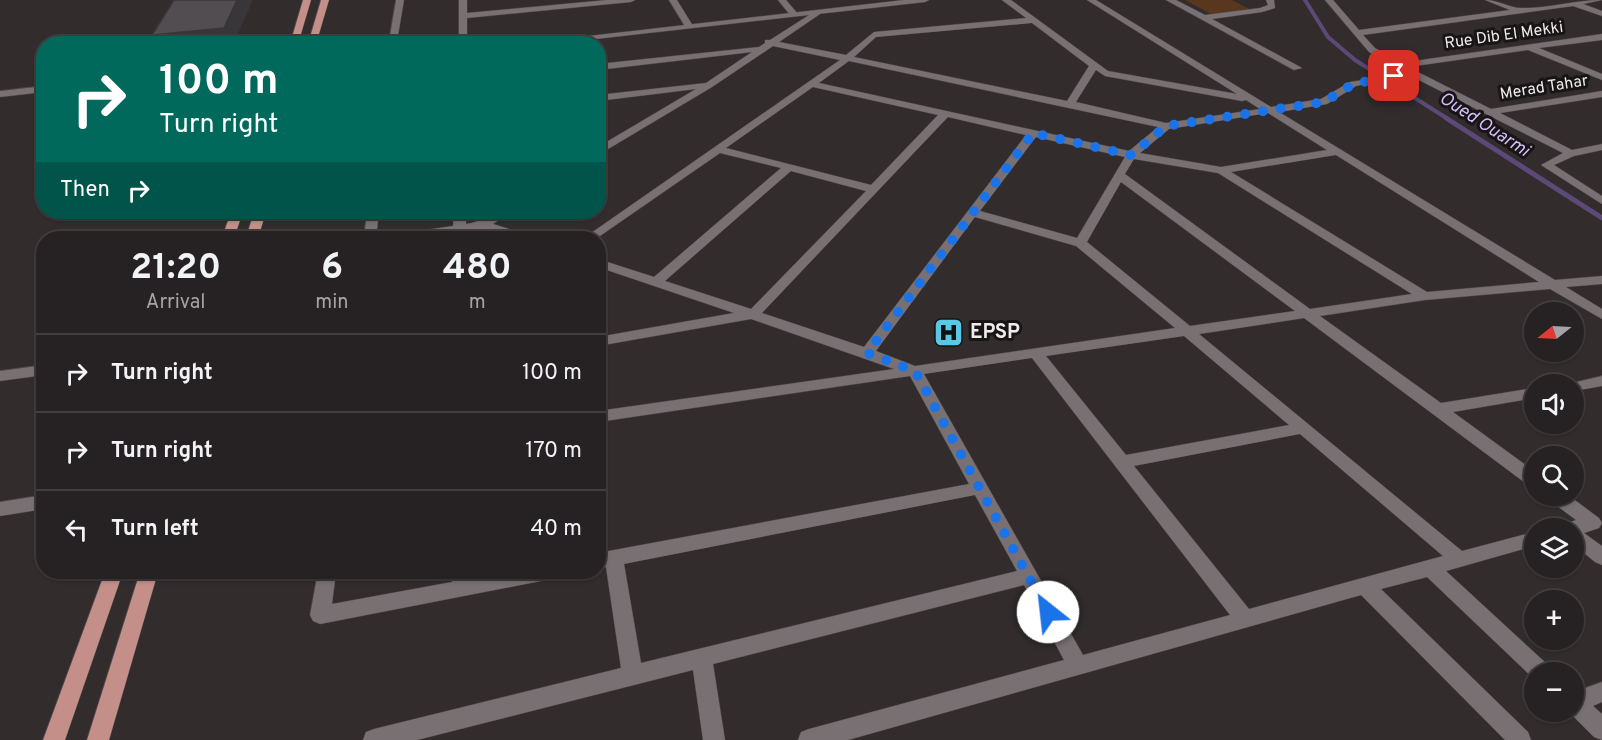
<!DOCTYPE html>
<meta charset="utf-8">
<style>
:root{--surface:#262122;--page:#322e2f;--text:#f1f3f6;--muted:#a4a3a5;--line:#423e40}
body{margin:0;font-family:Overpass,sans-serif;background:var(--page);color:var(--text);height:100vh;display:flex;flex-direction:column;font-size:22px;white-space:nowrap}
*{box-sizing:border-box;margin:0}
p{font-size:20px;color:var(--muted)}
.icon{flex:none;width:33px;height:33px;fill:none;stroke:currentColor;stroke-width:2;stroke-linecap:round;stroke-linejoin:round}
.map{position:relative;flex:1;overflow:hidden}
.sheet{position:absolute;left:36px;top:231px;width:570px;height:348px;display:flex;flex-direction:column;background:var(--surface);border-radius:24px;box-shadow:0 2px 4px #0004,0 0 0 2px var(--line)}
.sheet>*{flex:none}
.top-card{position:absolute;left:36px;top:36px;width:570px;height:183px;border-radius:24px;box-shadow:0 2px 4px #0004,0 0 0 2px var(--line);background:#00695c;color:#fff;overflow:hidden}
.needle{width:39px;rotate:252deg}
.controls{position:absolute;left:1524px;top:302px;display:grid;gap:12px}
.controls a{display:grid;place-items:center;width:60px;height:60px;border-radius:50%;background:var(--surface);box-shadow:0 2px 4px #0004,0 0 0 2px var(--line);font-size:30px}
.pin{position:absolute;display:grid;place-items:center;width:51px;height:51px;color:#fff;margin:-26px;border-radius:12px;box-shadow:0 3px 9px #0006}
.me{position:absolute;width:66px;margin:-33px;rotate:331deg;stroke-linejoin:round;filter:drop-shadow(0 0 4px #0008)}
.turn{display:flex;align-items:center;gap:21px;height:126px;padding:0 24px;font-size:27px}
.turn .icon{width:78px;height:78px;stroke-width:2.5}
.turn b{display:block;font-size:42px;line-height:51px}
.then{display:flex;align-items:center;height:57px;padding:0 24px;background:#0003;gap:12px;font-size:22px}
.eta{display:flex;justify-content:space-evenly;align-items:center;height:102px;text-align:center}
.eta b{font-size:36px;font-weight:700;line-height:42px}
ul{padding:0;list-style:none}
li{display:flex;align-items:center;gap:18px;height:78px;padding:0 24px;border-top:2px solid var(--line)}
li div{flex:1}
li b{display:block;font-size:22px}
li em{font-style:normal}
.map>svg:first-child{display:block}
.green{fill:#59371e}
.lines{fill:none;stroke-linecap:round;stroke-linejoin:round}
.stream-far1{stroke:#5d4978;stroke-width:4}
.stream{stroke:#5d4978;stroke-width:5}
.pedestrian-casing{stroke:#4d4849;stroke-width:1}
.minor-casing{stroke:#4d4849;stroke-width:1}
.tertiary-casing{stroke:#4d4849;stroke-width:1}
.primary-casing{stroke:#4d4849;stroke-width:1}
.pedestrian{fill:#787072;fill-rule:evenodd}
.minor{fill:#787072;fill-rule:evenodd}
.tertiary{fill:#787072;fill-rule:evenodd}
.primary{fill:#c58f89;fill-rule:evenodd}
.shaded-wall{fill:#393639}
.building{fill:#524d51;stroke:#393639;stroke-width:1.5}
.route{stroke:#1a73e8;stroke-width:10;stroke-dasharray:0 18}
.labels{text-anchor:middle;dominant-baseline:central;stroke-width:6;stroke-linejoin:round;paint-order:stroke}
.far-street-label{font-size:16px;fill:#efebec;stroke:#181516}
.far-water-label{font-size:18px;font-style:italic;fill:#d6befa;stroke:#181516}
.poi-label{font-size:20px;font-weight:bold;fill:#efebec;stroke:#181516;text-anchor:start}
</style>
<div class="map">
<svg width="1602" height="740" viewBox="0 0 1602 740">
<rect width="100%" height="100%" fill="#322c2d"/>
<path class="green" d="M1185,0H1232L1251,10L1211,14Z"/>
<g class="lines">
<path class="stream-far1" d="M1305,0L1328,37L1355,60L1448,119"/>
<path class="stream" d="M1446,118L1602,218"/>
<defs>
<path id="pedestrian" d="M1394,74L1398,76L1397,78L1367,84L1363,81Z"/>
<path id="minor" d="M396,0H404L397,41L393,44L389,41Z
M459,0H467V13L607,0H635L631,2L467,18V44H459Z
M669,0H677L693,26L692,28H686Z
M778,0H786L798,14L797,16H791Z
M1002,0H1011L1108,71L1237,94L1087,0H1096L1271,107L1321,99L1350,82L1370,79V83L1356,86L1327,104L1279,112L1555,280L1602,276V284L1566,287L1602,309V319L1550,289L1425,300L1320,316L1441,403L1534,388V398L1453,412L1534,471V486L1528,485L1304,318L1199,334L1462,551L1534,532V546L1446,571L1548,665L1551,672H1534V679L1427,577L1381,589L1528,732L1531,740H1505L1361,595L848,740H798L801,732L809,729L1064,660L1024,585L713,664L725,740H703L693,670L417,740H363L366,732L374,729L621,668L606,567L598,569V553L969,484L910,376L598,422V411L894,369L751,319L598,346V337L734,313L598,267V259L654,277L781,168L720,153L597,238H584L840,60L773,46L712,87L598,155V147L696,89L598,101V95L706,83L752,52L598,70V64L759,47L765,43V40H770L817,10L821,12L820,14L779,42L846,55L874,32L1026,18ZM1032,23L1089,66L1067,101L854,57L876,37ZM849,61L1158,127L1129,151L819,83ZM1096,70L1105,76L1242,101L1246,100L1260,109L1166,123L1076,102ZM813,87L938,115L871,185L726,148ZM1268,113L1327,150L1221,167L1140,153L1169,129ZM948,117L1026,135L864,347L762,313ZM1036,137L1125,157L1077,238L980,211ZM1336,155L1539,282L1427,292L1231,172ZM1134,159L1218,173L1412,294L1310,309L1125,174ZM791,171L866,191L751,309L665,281ZM1121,182L1295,311L1190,326L1087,242ZM975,217L1076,246L1175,328L915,366L876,351ZM1184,336L1289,425L1126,455L1046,356ZM1032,358L1230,615L1083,655L924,374ZM1300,434L1443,556L1249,609L1134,466ZM975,495L1017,571L641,663L624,564Z
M1166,0H1176L1205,15L1260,8L1268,5L1266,0H1274L1275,8L1262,12L1212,19L1302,68L1294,70Z
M1325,0H1333L1359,30L1510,10L1485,0C1498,0 1510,8 1521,8C1546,9 1575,0 1602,0L1583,4L1602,11V16L1573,6L1363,35L1375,48L1400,63L1602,34V40L1539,48L1602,74V80L1528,50L1408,67L1491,109L1602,91V97L1500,113L1572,150L1602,144V150L1574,156L1554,165L1602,196V204L1541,165L1563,153L1395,68L1369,52Z
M44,86V92L0,97V91Z
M367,212H379L376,238H364Z
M454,212H466V224C482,222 493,212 510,212L493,224L528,235L530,238C505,241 492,227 465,231V238H453V233L419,238H392L398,234L453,226Z
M44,365V375L0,381V371Z
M1602,376V386L1574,391V384H1568Z
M44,495V509L0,516V502Z
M1546,495H1568L1599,518L1602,523L1599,528L1584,533L1602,546V565L1595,562L1574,545V528H1565L1568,523L1576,520L1549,500Z
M318,572H336L332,604L452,582L453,572H471L472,578L507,572H555L553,578L546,580L320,624L313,621L310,615Z
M1602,682V702L1593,706L1602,714V740L1594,737L1568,711H1574V692Z"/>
<path id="tertiary" d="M904,0H929L925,2L551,44H519Z"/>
<path id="primary" d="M303,0H311L298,44H290Z
M321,0H329L316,44H308Z
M231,212H243L234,238H222Z
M254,212H266L258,238H246Z
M105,572H123L65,740H43Z
M140,572H158L109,740H87Z"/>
</defs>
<use href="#pedestrian" class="pedestrian-casing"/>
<use href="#minor" class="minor-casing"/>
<use href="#tertiary" class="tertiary-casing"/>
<use href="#primary" class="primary-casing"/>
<use href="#pedestrian" class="pedestrian"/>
<use href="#minor" class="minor"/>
<use href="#tertiary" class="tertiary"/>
<use href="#primary" class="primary"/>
</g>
<path class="shaded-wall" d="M237,0H253L233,44H156L152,35Z"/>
<path class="building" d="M174,0H237L224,28L152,35Z"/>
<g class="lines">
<path class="route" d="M1048,612L915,371L867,353L1033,133L1131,155L1166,126L1324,102L1353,84L1394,76"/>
</g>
<defs>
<symbol id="hospital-square" viewBox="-11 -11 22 22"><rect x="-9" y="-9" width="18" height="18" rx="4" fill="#59c8e5" stroke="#181516"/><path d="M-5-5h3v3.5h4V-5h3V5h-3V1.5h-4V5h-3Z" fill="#111"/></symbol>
</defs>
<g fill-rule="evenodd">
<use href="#hospital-square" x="932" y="316" width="33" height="33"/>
</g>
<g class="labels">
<g class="far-street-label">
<text transform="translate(1504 36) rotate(-8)">Rue Dib El Mekki</text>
<text transform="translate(1544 88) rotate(-9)">Merad Tahar</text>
</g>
<g class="far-water-label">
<text transform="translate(1484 125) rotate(33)">Oued Ouarmi</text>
</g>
<g class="poi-label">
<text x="970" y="333">EPSP</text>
</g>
</g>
</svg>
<div class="controls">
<a><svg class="needle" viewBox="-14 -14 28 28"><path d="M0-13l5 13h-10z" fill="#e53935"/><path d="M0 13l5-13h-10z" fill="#a4a3a5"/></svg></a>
<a><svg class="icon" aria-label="sound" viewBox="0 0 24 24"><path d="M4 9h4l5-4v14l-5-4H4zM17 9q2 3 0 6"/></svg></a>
<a><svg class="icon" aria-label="search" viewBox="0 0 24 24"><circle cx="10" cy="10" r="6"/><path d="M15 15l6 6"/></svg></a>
<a><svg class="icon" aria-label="layers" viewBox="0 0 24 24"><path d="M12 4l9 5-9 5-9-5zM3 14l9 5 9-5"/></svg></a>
<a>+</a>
<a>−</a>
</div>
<div class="pin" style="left:1394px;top:76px;background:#d93025"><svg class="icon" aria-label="arrive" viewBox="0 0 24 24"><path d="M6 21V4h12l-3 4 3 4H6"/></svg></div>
<svg class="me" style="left:1048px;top:612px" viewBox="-20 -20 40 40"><circle r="19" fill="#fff"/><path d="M0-13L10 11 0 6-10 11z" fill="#1a73e8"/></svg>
<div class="top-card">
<div class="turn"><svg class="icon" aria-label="right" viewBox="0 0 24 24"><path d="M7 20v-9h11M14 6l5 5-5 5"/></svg><div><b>100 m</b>Turn right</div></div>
<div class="then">Then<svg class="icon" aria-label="right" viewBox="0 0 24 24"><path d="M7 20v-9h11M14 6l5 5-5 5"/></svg></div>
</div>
<section class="sheet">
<div class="eta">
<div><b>21:20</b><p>Arrival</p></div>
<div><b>6</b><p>min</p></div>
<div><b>480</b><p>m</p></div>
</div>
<ul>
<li><svg class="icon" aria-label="right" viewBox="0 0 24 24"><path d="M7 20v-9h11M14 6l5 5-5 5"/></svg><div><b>Turn right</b></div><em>100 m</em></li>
<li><svg class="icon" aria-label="right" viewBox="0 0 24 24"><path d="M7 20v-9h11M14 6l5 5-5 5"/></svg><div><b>Turn right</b></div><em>170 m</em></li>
<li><svg class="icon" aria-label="left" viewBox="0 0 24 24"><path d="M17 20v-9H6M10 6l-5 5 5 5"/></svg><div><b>Turn left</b></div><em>40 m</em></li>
</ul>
</section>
</div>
